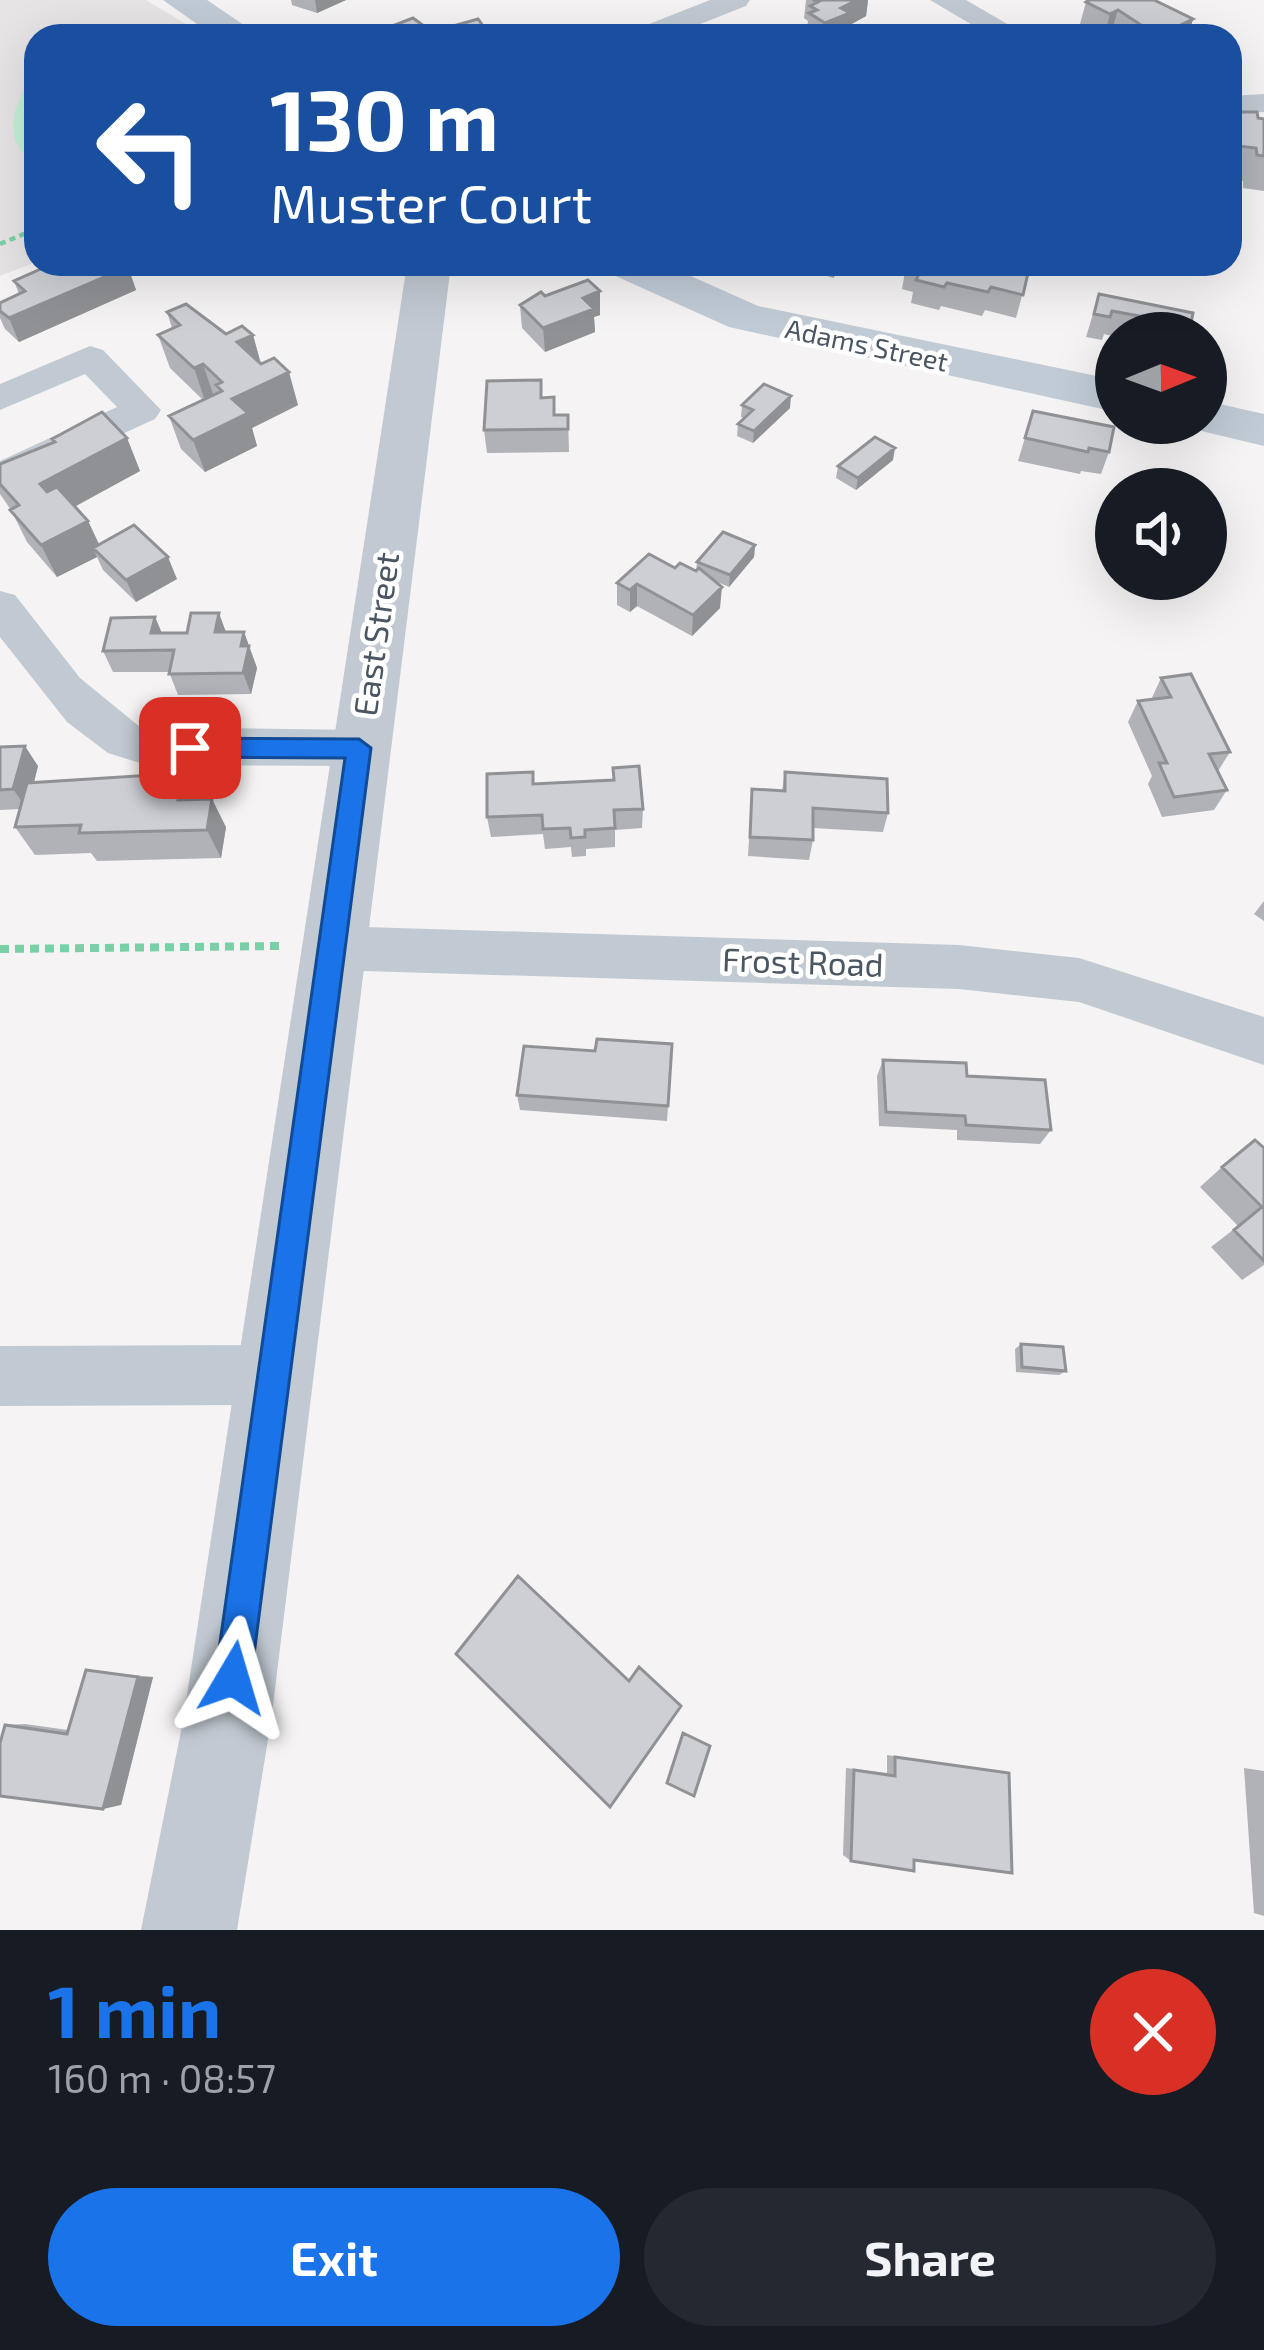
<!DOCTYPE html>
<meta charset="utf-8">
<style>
:root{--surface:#171b24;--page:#242831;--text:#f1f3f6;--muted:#9ea1a6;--accent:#1a73e8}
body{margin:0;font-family:"Exo 2",sans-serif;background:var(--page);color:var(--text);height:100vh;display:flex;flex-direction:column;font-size:45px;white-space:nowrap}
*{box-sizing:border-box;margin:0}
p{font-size:39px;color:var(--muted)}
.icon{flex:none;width:66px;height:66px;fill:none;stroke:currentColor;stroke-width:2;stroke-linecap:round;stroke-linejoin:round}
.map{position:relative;height:1930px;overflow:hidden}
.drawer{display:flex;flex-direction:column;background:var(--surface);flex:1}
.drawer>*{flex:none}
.guide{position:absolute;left:24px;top:24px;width:1218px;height:252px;border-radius:36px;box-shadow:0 12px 48px #0002;background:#1a4fa0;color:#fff;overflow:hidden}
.needle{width:78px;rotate:89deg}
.controls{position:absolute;left:1095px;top:312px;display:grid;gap:24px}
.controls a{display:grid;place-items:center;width:132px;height:132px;border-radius:50%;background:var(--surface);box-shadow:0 12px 48px #0002;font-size:60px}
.pin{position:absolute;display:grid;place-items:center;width:102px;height:102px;color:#fff;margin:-51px;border-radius:24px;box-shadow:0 6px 18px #0006}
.me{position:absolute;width:132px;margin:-66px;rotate:7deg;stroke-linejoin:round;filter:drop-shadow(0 0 9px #0008)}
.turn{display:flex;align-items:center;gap:42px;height:252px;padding:0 48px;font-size:54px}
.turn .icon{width:156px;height:156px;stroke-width:2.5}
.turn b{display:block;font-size:84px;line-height:102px}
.round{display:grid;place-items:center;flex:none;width:126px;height:126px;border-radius:63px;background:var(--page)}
.head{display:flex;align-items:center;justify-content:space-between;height:204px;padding:0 48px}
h1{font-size:72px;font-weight:700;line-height:90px;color:var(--accent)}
.button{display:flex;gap:24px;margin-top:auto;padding:24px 48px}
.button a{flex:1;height:138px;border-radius:72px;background:var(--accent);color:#fff;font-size:48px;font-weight:700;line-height:138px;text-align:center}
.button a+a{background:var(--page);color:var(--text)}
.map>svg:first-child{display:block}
.education{fill:#e6e4e5}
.green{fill:#c3f1d5}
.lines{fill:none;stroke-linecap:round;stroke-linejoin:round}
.path-far1{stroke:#7ad0a6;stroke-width:4.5;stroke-dasharray:6 4.5;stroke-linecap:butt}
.path{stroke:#7ad0a6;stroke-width:8;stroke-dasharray:9 6;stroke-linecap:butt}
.minor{fill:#c1cad2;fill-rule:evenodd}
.tertiary{fill:#c1cad2;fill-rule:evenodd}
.secondary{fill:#c1cbd6;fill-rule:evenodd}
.wall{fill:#b0b2b7}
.shaded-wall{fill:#909195}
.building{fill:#cdcfd5;stroke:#909195;stroke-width:3}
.route{fill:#1a73e8;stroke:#114b97;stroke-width:3}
.labels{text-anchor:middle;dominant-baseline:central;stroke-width:9;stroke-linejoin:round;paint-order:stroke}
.far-street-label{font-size:27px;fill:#4a5661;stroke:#fff}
.street-label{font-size:33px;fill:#4a5661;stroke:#fff}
</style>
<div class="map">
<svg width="1264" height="1930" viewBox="0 0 1264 1930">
<rect width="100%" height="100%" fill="#f5f3f3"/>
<path class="education" d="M0,0H146L206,36H36V262L0,276Z"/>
<path class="green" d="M36,74V165C0,141 12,102 36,74Z"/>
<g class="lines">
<path class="path-far1" d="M0,244L36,229"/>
<path class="path" d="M0,949L280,946"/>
<path class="minor" d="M710,0H750L746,6L670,36H629L634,30Z
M930,0H966L1028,36H991Z
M1264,94V112L1230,114V96Z
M90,346L103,350L161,410L155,419L0,490V461L117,407L85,374L0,410V384Z
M0,591L15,595L80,678L140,727L359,730L375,735L382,748L375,761L359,766L146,765L108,753L67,722L0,637Z
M332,926L959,945L1079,958L1264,1017V1065L1079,1002L959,989L332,970L314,963L307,948L314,933Z
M272,1345L293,1354L302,1375L293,1396L272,1405L0,1406V1346Z"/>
<path class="tertiary" d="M407,264H451L271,1721L237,1930H141L183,1721Z"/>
<path class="secondary" d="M163,0H207L260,36H214Z
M605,264H664L758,306L1116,380V412L729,327L611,274Z
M1206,401L1264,414V446L1189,428L1185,423H1206Z"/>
</g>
<path class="wall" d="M291,0H346L317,13L292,5Z
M806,0H868L866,16L848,26L847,36H806L808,21L804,18Z
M1156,1L1193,19L1188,36H1116L1111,33L1103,36L1080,24L1086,2Z
M1230,112L1264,119V191L1243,188V181L1230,180Z
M793,264H844L833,278Z
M906,266L1028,273L1016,318L985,310L982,316L941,306L939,310L911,303L913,292L902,289Z
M128,267L136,290L19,342L5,329L0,318V303L19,294L14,281L65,269Z
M600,291V315L594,317L595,332L545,352L522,328L520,305L545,296Z
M1099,294L1189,333H1116V337L1104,334L1102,340L1086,337Z
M167,312L226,334L253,335L261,364L298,405L252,428L257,446L205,472L181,449L169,416L203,400L170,368L158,335L172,328Z
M542,398L556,415H568L569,452L487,453L484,430Z
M742,405L790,408L753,443L737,436L738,424L744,418L741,417Z
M1033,411L1109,452L1101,474L1081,471L1080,474L1018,461Z
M127,438L140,471L74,506L88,521L99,544L177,579L136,602L103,570L97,557L57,577L27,542L11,510L0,494V465L54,443L52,439Z
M893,460L856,490L836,478L838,466Z
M755,545L754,557L729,587L715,581L720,608L692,636L637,606L630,612L617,605V583L675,568L696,571L697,562Z
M155,617L162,633L244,632L257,668L251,694L178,695L169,672H113L103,651Z
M1161,678L1230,752L1218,771L1227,790L1214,810L1162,817L1148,784L1152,776L1128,722L1138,701L1151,700Z
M0,747L38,766L34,782L183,773L196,799L226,827L221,858L97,861L91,853L35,855L15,827L20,809L0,810Z
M785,772L888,813L883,832L813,828V840L809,860L748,856L752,789L782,791Z
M534,784L643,809L642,828L615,830V847L586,849V856L572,857L571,847L545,849L543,834L491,837L487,817Z
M1264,901V921L1254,914Z
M672,1044L667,1121L520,1110L517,1095Z
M883,1060L967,1076L1051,1130L1040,1144L957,1140V1130L879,1126L877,1076Z
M1264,1148V1265L1242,1280L1211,1247L1238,1226L1200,1187L1222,1167Z
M1021,1344L1066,1371L1059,1375L1016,1372L1015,1349Z
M86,1670L153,1677L121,1805L5,1725L25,1724L68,1730Z
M887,1755L997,1771L914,1860L851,1861L843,1855L846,1768L887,1773Z
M1244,1768L1264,1771V1916L1254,1913Z"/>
<path class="shaded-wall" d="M315,0H346L317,13Z
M857,0H868L866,16L848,26L847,36H824L825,23L841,8Z
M1118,10L1111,33L1104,36L1110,14Z
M1193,19L1188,36H1163L1164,33Z
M834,264H844L833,278Z
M128,267L136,290L19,342L9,318Z
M600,291V315L594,317L595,332L545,352L543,328L583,298Z
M253,335L262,368L237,342Z
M203,364L214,397L205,401L194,368Z
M289,372L298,405L252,428L257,446L205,472L193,440L232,399Z
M791,396L790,408L753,443L754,431Z
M127,438L140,471L56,517L40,484Z
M895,448L893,460L856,490L858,478Z
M88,521L103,553L93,548L97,557L57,577L41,545Z
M755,545L754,557L729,587L730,575Z
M168,557L177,579L136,602L126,580Z
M637,584V606L630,612V590Z
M722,587L720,608L692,636L693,615Z
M219,613L227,635L215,632Z
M155,617L164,639L151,633Z
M244,632L257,668L251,694L243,673L241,646Z
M25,746L38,766L27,809L13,789Z
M183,773L197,802L178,800Z
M212,799L226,827L221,858L207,830Z
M138,1677H153L121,1805L103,1809Z"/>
<path class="building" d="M813,0H857L841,8L850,13L825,23L809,13L817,10L810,6L818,2Z
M1089,0H1154L1193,19L1164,33L1144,27L1118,10L1110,14L1086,2Z
M413,18L432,32L478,19L488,33L479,36H378L374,33Z
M724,28L737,36H701Z
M1230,112H1257L1258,118L1264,119V156L1257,155L1256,148L1230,145Z
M52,264H59L65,269L76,264H125L128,267L9,318L0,311V303L25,291L14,281Z
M908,264H965L995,271L998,266L1028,273L1023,295L991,287L988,292L947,283L944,287L916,280L921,270L906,266Z
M588,280L600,291L583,298L594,309L543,328L520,305L541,292L545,296Z
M1099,294L1193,313L1189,333H1172L1136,326L1139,316L1112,311L1110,317L1094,314Z
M186,304L226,334L242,326L253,335L237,342L261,364L274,358L289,372L232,399L248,413L193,440L169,416L222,391L216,385L222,382L203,364L194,368L158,335L180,325L167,312Z
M541,380V398L554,397V415H568V429L484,430L487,381Z
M764,384L791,396L754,431L738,424L753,410L742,405Z
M1033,411L1114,427L1109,452L1089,448L1088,452L1025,438Z
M102,412L127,438L40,484L47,492L57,487L88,521L41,545L10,510L19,505L0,484V464L55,442L52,439Z
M875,437L895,448L858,478L838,466Z
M134,525L168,557L126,580L93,548Z
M723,532L755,545L730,575L697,562Z
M649,554L675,568L680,563L696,571L699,568L722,587L693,615L637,584L630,590L617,583Z
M191,613H219L215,632H244L241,646H249L243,673L169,674L174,650L103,651L111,618L155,617L151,633H187Z
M1191,674L1230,752L1209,754L1227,790L1174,797L1159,763H1167L1138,701L1171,697L1161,678Z
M25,746L13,789L0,790V747Z
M639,766L643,809L614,810L615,828L585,830V837L571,838L570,828L543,829L542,815L487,817V774L533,772V784L614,780L613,768Z
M785,772L887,779L888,813L813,808V840L750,837L752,789L785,791Z
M183,773L178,800L212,799L207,830L79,833L81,825L15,827L27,783Z
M597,1039L672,1044L668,1106L517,1095L524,1046L595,1051Z
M883,1060L966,1063L967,1076L1045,1080L1051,1130L966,1125L965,1116L886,1112Z
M1255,1140L1264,1148V1261L1234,1230L1262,1207L1222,1167Z
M1021,1344L1063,1347L1066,1371L1022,1367Z
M518,1576L629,1681L639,1667L681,1706L610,1807L456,1654Z
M86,1670L138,1677L103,1809L0,1796V1743L5,1725L67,1734Z
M683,1733L710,1746L694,1796L667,1783Z
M895,1757L1009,1773L1012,1873L914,1860V1871L851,1861L854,1770L895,1776Z"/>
<path class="route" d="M190,738L359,739L371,748L251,1678L246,1691L233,1696L220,1691L215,1678L345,758L190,757L178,748Z"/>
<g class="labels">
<g class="far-street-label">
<text transform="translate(867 344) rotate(12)">Adams Street</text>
</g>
<g class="street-label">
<text transform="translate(375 634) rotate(-82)">East Street</text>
<text transform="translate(803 961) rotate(2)">Frost Road</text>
</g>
</g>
</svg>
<div class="controls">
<a><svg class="needle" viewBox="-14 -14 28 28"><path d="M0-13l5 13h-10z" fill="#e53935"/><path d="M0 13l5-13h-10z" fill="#9ea1a6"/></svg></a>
<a><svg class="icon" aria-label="sound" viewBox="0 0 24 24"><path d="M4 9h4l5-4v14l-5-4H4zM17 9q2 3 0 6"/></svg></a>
</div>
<div class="pin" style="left:190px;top:748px;background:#d93025"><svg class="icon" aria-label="arrive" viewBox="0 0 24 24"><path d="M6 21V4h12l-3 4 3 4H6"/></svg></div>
<svg class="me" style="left:233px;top:1678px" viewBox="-20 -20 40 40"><path d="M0-17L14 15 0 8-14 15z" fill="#1a73e8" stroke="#fff" stroke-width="4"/></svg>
<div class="guide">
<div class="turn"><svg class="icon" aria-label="left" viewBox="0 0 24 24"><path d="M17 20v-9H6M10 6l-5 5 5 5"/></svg><div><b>130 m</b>Muster Court</div></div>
</div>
</div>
<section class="drawer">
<div class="head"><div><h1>1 min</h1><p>160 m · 08:57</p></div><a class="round" style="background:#d93025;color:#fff"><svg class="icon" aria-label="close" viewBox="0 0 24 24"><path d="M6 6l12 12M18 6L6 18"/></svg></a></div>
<div class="button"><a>Exit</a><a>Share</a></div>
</section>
